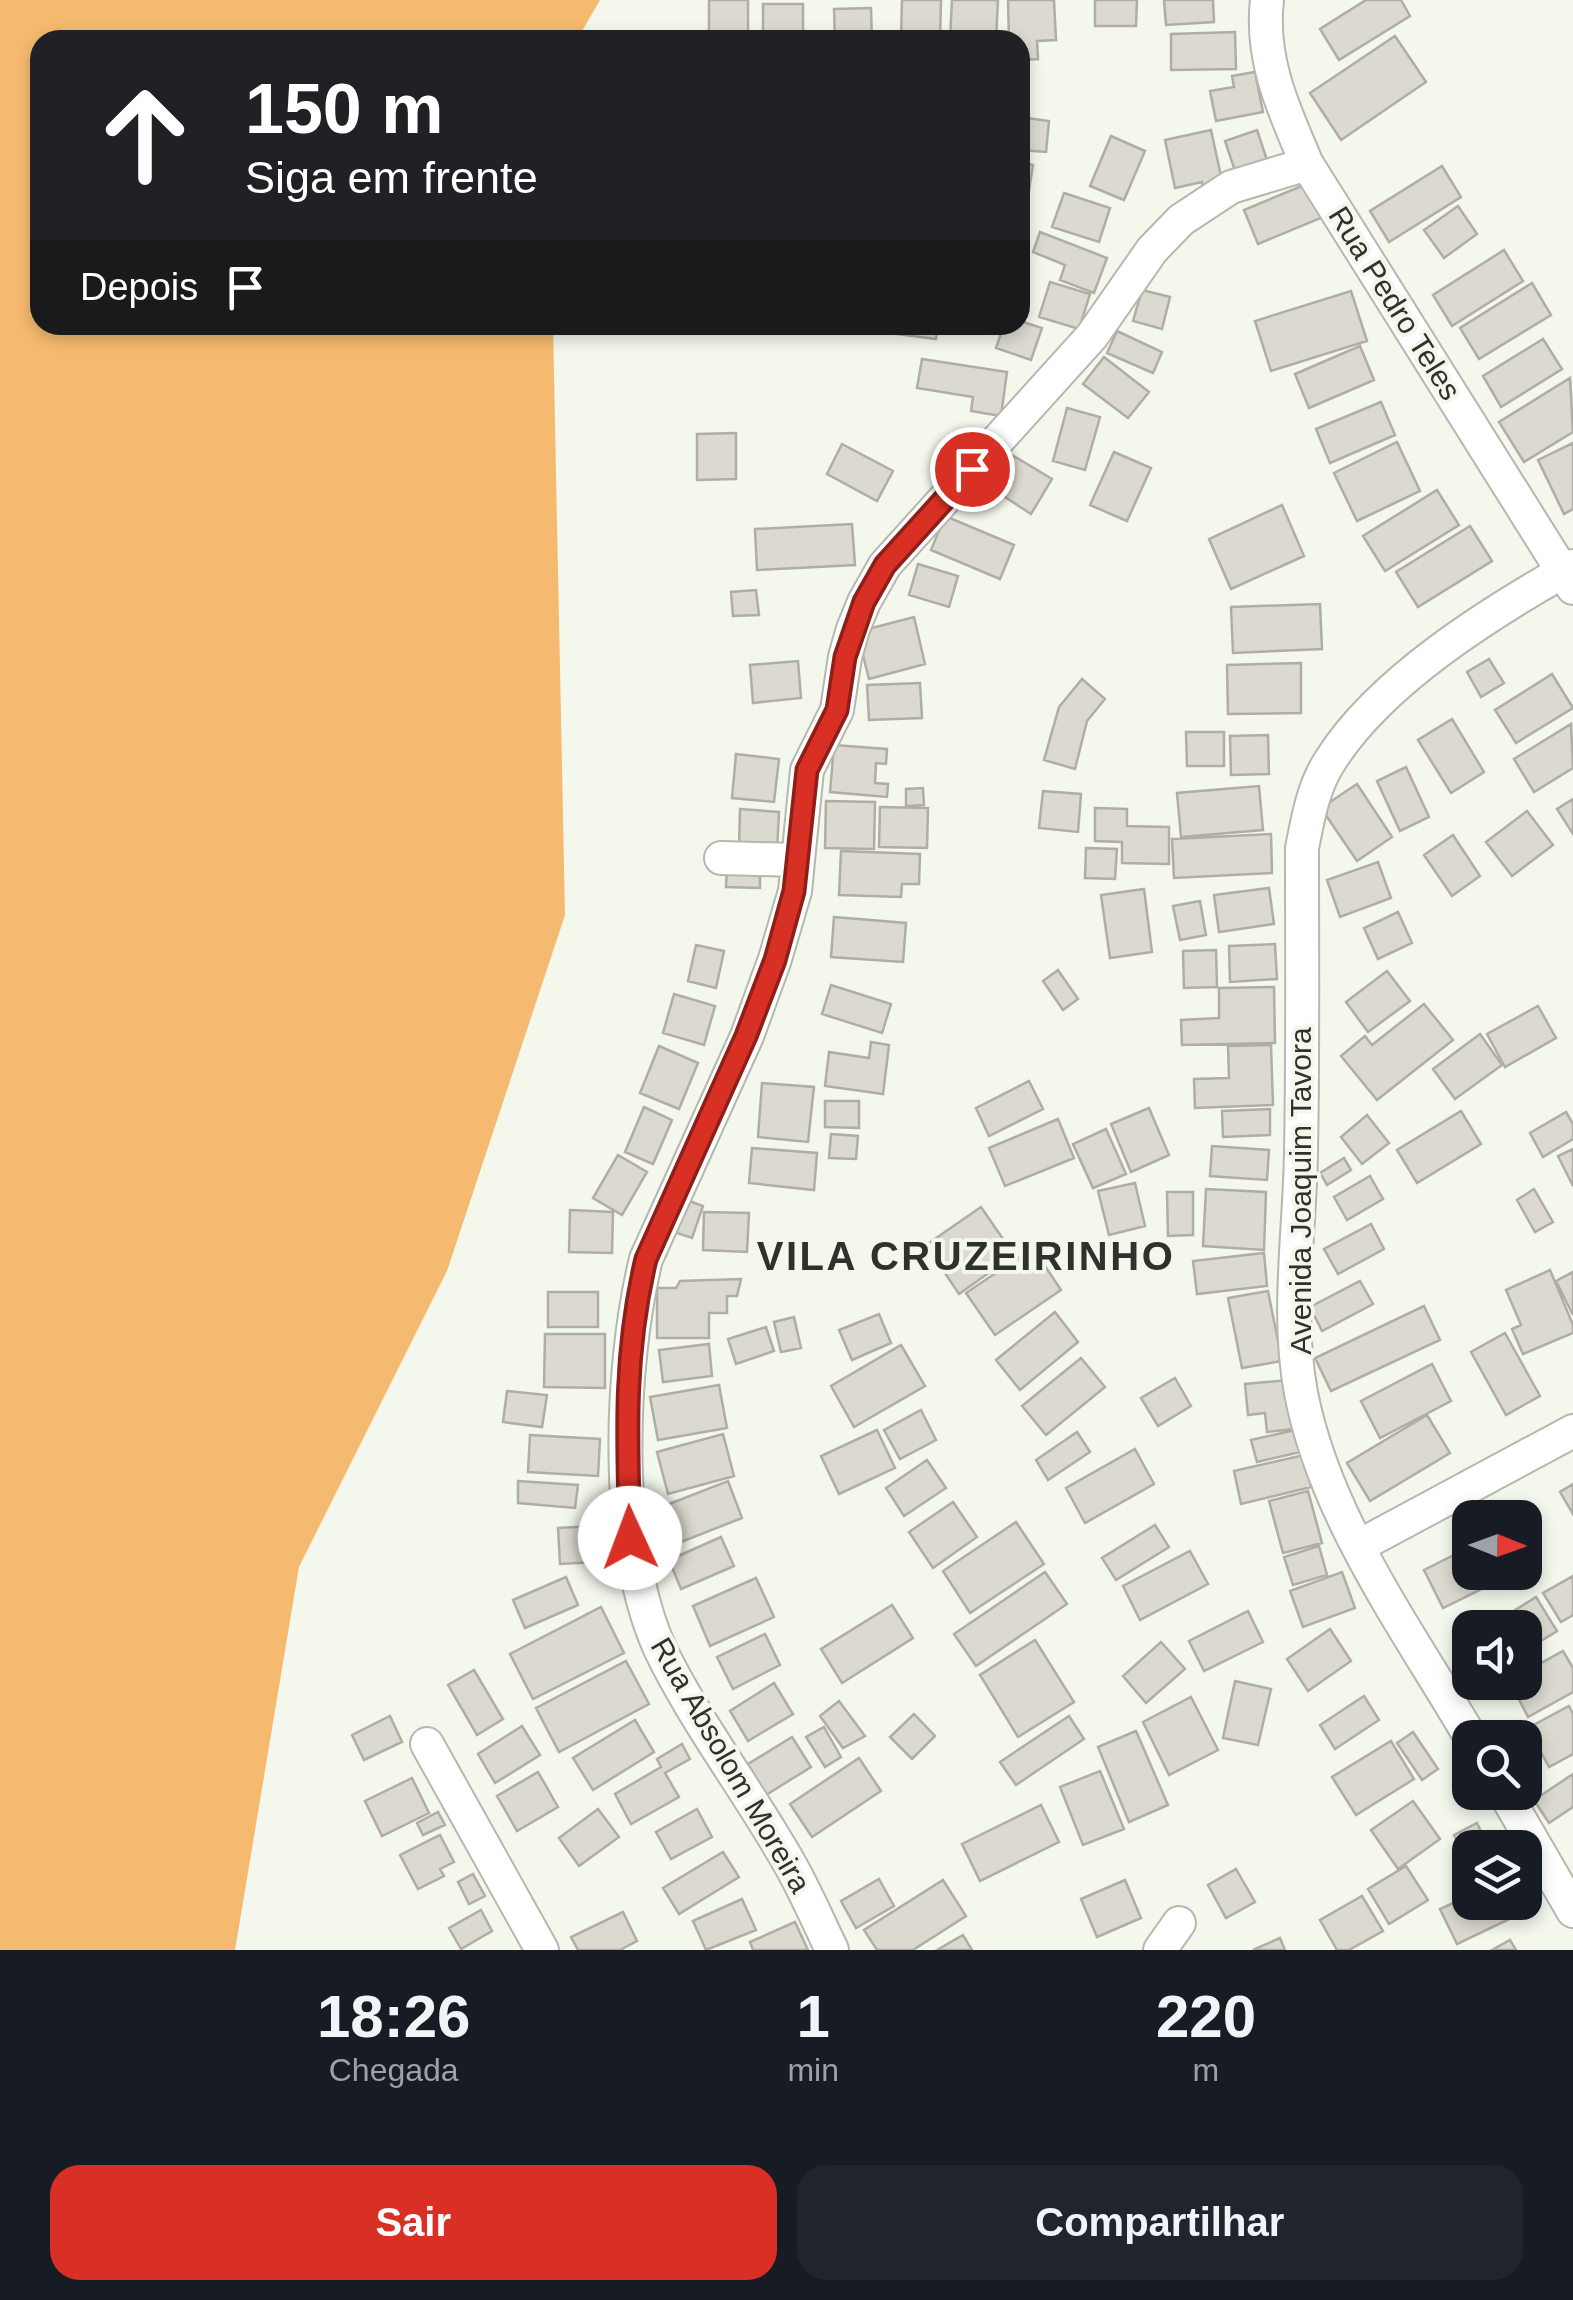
<!DOCTYPE html>
<html lang="pt">
<style>
:root{--surface:#171b24;--page:#20242c;--text:#f1f3f6;--muted:#9ea1a6;--accent:#d93025}
body{margin:0;font-family:Arial,sans-serif;background:var(--page);color:var(--text);height:100vh;display:flex;flex-direction:column;font-size:38px;white-space:nowrap}
*{box-sizing:border-box;margin:0}
p{font-size:32px;color:var(--muted)}
.icon{flex:none;width:55px;height:55px;fill:none;stroke:currentColor;stroke-width:2;stroke-linecap:round;stroke-linejoin:round}
.map{position:relative;height:1950px;overflow:hidden}
.sheet{display:flex;flex-direction:column;background:var(--surface);flex:1}
.sheet>*{flex:none}
.hud{position:absolute;left:30px;top:30px;width:1000px;height:305px;border-radius:30px;box-shadow:0 5px 15px #0003;background:#202124;color:#fff;overflow:hidden}
.needle{width:65px;rotate:91deg}
.controls{position:absolute;left:1452px;top:1500px;display:grid;gap:20px}
.controls a{display:grid;place-items:center;width:90px;height:90px;border-radius:20px;background:var(--surface);box-shadow:0 5px 15px #0003;font-size:50px}
.pin{position:absolute;display:grid;place-items:center;width:85px;height:85px;color:#fff;margin:-42px;border:5px solid #fff;border-radius:50%;box-shadow:0 2px 10px #0007}
.me{position:absolute;width:110px;margin:-55px;rotate:358deg;stroke-linejoin:round;filter:drop-shadow(0 0 8px #0008)}
.turn{display:flex;align-items:center;gap:35px;height:210px;padding:0 50px;font-size:45px}
.turn .icon{width:130px;height:130px;stroke-width:2.5}
.turn b{display:block;font-size:70px;line-height:85px}
.then{display:flex;align-items:center;height:95px;padding:0 50px;background:#0003;gap:20px;font-size:38px}
.eta{display:flex;justify-content:space-evenly;align-items:center;height:170px;text-align:center}
.eta b{font-size:60px;font-weight:700;line-height:70px}
.button{display:flex;gap:20px;margin-top:auto;padding:20px 50px}
.button a{flex:1;height:115px;border-radius:30px;background:var(--accent);color:#fff;font-size:40px;font-weight:700;line-height:115px;text-align:center}
.button a+a{background:var(--page);color:var(--text)}
.map>svg:first-child{display:block}
.green{fill:#f5ba6f}
.building{fill:#dcdad0;stroke:#b0aea4;stroke-width:2.5}
.lines{fill:none;stroke-linecap:round;stroke-linejoin:round}
.minor-casing{stroke:#b5b8ae;stroke-width:36}
.minor{stroke:#fff;stroke-width:32}
.route-casing{stroke:#8d1f18;stroke-width:25}
.route{stroke:#d93025;stroke-width:18}
.labels{text-anchor:middle;dominant-baseline:central;stroke-width:8;stroke-linejoin:round;paint-order:stroke}
.street-label{font-size:30px;fill:#30312d;stroke:#f3f7ec}
.district-label{font-size:40px;font-weight:bold;letter-spacing:2.5px;fill:#30312d;stroke:#f3f7ec}
</style>
<div class="map">
<svg width="1573" height="1950" viewBox="0 0 1573 1950">
<rect width="100%" height="100%" fill="#f3f7ec"/>
<path class="green" d="M0,0H600L582,31L581,40H40V325H553L565,915L447,1271L299,1567L235,1950H0Z"/>
<path class="building" d="M709,0H748V40H709Z
M902,0H941L940,40H901Z
M952,0H998L996,40H950Z
M1008,0H1054L1056,40L1037,41L1038,59L1020,60V40H1009Z
M1095,0H1137L1136,26H1095Z
M1164,0H1213L1214,22L1166,25Z
M1366,0H1401L1410,16L1339,60L1320,29Z
M763,4H803V40H763Z
M871,8L872,40H835L834,9Z
M1235,32L1236,69L1171,70V34Z
M1395,36L1426,82L1341,140L1310,93Z
M1255,72L1263,112L1216,121L1210,91L1234,87L1232,76Z
M1020,117L1049,121L1046,152L1020,150Z
M1211,130L1223,185L1203,189L1202,182L1175,188L1165,140Z
M1257,130L1269,166L1237,177L1225,141Z
M1111,136L1145,151L1124,200L1090,186Z
M1020,162L1033,165L1028,197L1020,196Z
M1442,166L1461,197L1389,242L1370,211Z
M1309,183L1323,217L1258,244L1244,210Z
M1064,193L1110,208L1099,242L1052,227Z
M1458,206L1477,234L1444,258L1424,230Z
M1040,232L1107,258L1094,293L1060,280L1065,265L1033,252Z
M1504,250L1523,281L1452,326L1433,295Z
M1050,282L1090,294L1079,329L1039,317Z
M1532,283L1551,315L1479,359L1460,328Z
M1142,290L1170,297L1162,329L1133,321Z
M1351,291L1367,341L1271,371L1255,321Z
M1020,321L1042,328L1031,360L996,348L1004,325H1020Z
M890,325H938L936,339L889,333Z
M1117,331L1162,352L1153,373L1107,353Z
M1543,339L1562,369L1501,407L1483,376Z
M1360,346L1374,380L1309,408L1295,374Z
M1104,357L1149,392L1128,418L1083,384Z
M922,359L1007,372L1001,416L971,411L973,397L917,388Z
M1570,378L1573,432L1524,462L1499,422Z
M1381,402L1395,435L1330,463L1316,429Z
M1067,408L1100,417L1085,470L1053,461Z
M736,433V479L697,480V434Z
M1397,442L1420,491L1357,521L1334,473Z
M1573,443V509L1564,514L1538,460Z
M842,444L893,471L877,501L827,474Z
M1114,452L1151,468L1127,521L1090,505Z
M1012,455L1052,479L1031,514L991,488Z
M1437,490L1459,525L1385,571L1363,536Z
M1282,505L1304,556L1231,589L1209,539Z
M945,516L1014,545L1000,579L931,550Z
M852,524L855,565L757,570L755,529Z
M1470,526L1492,561L1418,607L1396,572Z
M918,564L958,576L949,607L909,595Z
M756,590L759,615L733,616L731,592Z
M1320,604L1322,649L1233,653L1231,607Z
M914,617L925,664L869,679L857,632Z
M1489,659L1504,683L1481,697L1467,672Z
M798,661L801,698L753,703L750,665Z
M1301,663V713L1228,714L1227,665Z
M1552,674L1573,708L1516,743L1495,710Z
M1082,679L1105,699L1087,721L1075,769L1044,760L1059,707Z
M920,683L922,718L869,720L867,685Z
M1452,719L1484,772L1451,793L1418,740Z
M1571,724L1573,768L1534,792L1514,759Z
M1186,732H1224V766H1187Z
M1268,735L1269,774L1231,775L1230,736Z
M834,745L887,749L886,764L876,763L875,783L888,784L887,797L830,792Z
M736,754L779,759L774,802L732,798Z
M1406,767L1429,817L1400,831L1377,781Z
M1357,784L1392,837L1357,861L1321,808Z
M1259,786L1263,830L1181,837L1177,793Z
M923,788L924,805L906,806V789Z
M1043,791L1081,794L1078,832L1039,828Z
M1573,799V834L1557,809Z
M826,801L875,802L874,849L825,848Z
M880,807L928,808L927,848L879,847Z
M1095,808L1127,809V826L1169,827V864L1122,863V842L1095,841Z
M740,809L779,812L777,850L739,847Z
M1527,811L1553,845L1512,876L1486,842Z
M1271,834L1272,873L1174,878L1172,839Z
M1453,835L1480,876L1452,896L1424,855Z
M1086,848L1117,849L1115,879L1085,878Z
M841,851L920,854L919,884H902L901,897L839,895Z
M1378,862L1391,898L1340,917L1327,880Z
M727,866L760,867V888L726,887Z
M1269,888L1274,924L1219,932L1214,895Z
M1144,889L1152,952L1110,958L1101,895Z
M1200,901L1206,935L1180,940L1173,906Z
M1398,912L1412,943L1378,959L1364,928Z
M834,917L906,923L903,962L831,957Z
M1275,944L1277,979L1230,982L1229,946Z
M696,945L724,951L716,988L688,981Z
M1216,950L1217,987L1184,988L1183,951Z
M1058,970L1078,999L1063,1010L1043,981Z
M1387,971L1410,1001L1368,1032L1346,1002Z
M831,985L891,1004L882,1033L822,1014Z
M1274,987L1275,1043L1182,1045L1181,1020L1219,1018V988Z
M674,994L715,1006L704,1045L663,1033Z
M1424,1004L1453,1040L1377,1100L1341,1056L1365,1036L1372,1045Z
M1538,1006L1556,1038L1505,1067L1487,1034Z
M1480,1034L1502,1065L1455,1099L1433,1069Z
M871,1042L889,1045L883,1094L825,1086L829,1052L869,1058Z
M1271,1045L1273,1105L1195,1108L1194,1079L1229,1078L1228,1046Z
M659,1046L698,1063L679,1109L640,1093Z
M1029,1081L1043,1109L989,1136L976,1108Z
M762,1083L814,1087L808,1142L758,1137Z
M825,1101H859V1128L825,1127Z
M644,1107L672,1120L653,1164L625,1152Z
M1149,1108L1169,1155L1131,1172L1111,1124Z
M1270,1109V1135L1223,1137L1222,1111Z
M1461,1111L1481,1144L1417,1183L1397,1150Z
M1566,1112L1573,1124V1139L1543,1157L1530,1133Z
M1367,1115L1389,1143L1362,1164L1341,1137Z
M1058,1119L1074,1158L1005,1186L989,1148Z
M1106,1129L1126,1174L1093,1188L1073,1144Z
M831,1134L858,1136L856,1159L829,1158Z
M1212,1146L1269,1150L1267,1180L1210,1176Z
M752,1148L817,1153L814,1190L749,1183Z
M1573,1149V1186L1558,1156Z
M618,1155L647,1172L622,1215L593,1198Z
M1344,1158L1351,1170L1327,1185L1320,1173Z
M1370,1176L1383,1199L1347,1220L1334,1197Z
M1135,1183L1145,1226L1109,1235L1098,1191Z
M1206,1189L1266,1192L1264,1250L1203,1246Z
M1534,1189L1553,1222L1535,1232L1517,1200Z
M1167,1192H1193V1235L1168,1236Z
M676,1196L703,1206L692,1238L665,1229Z
M981,1207L1014,1255L959,1294L926,1245Z
M570,1210L613,1212L612,1253L569,1252Z
M704,1212L749,1213L747,1252L703,1250Z
M1371,1224L1384,1249L1338,1274L1324,1249Z
M1033,1248L1061,1290L995,1335L966,1293Z
M1264,1253L1267,1286L1197,1294L1193,1261Z
M1550,1270L1573,1325V1333L1523,1354L1512,1329L1521,1325L1506,1290Z
M1573,1272V1315L1556,1281Z
M741,1279L737,1296H727V1313H709V1338H657V1288H676L680,1281Z
M1360,1281L1373,1304L1322,1331L1310,1307Z
M1268,1291L1282,1361L1242,1368L1228,1298Z
M548,1292H598V1327H548Z
M1424,1306L1440,1340L1331,1391L1315,1358Z
M1055,1312L1078,1342L1020,1390L996,1360Z
M879,1314L891,1343L852,1360L839,1330Z
M794,1317L801,1348L781,1352L774,1322Z
M766,1327L774,1351L736,1364L728,1339Z
M1505,1333L1540,1396L1506,1415L1471,1352Z
M545,1334H605V1388L544,1387Z
M709,1344L712,1376L663,1382L659,1350Z
M901,1345L925,1386L854,1427L831,1386Z
M1081,1358L1105,1387L1046,1435L1022,1406Z
M1432,1364L1451,1401L1380,1438L1361,1401Z
M1175,1378L1191,1406L1158,1426L1141,1398Z
M1288,1380L1293,1429L1267,1432L1265,1413L1248,1415L1245,1384Z
M719,1385L727,1428L658,1440L650,1397Z
M507,1391L547,1395L542,1427L503,1422Z
M921,1410L936,1440L900,1459L884,1430Z
M1427,1415L1450,1453L1370,1501L1347,1463Z
M877,1430L895,1468L839,1494L821,1456Z
M1295,1430L1300,1452L1257,1462L1251,1440Z
M1077,1432L1090,1452L1048,1480L1036,1460Z
M723,1434L734,1476L668,1494L657,1452Z
M530,1435L600,1439L598,1476L528,1472Z
M1135,1449L1154,1484L1085,1523L1066,1488Z
M1304,1455L1311,1487L1241,1504L1234,1471Z
M927,1460L946,1488L904,1516L886,1488Z
M518,1481L578,1485L575,1508L518,1503Z
M728,1481L742,1518L666,1548L651,1511Z
M1573,1484V1514L1560,1492Z
M1308,1491L1322,1543L1283,1553L1269,1501Z
M953,1502L977,1537L933,1568L909,1532Z
M1016,1522L1044,1564L970,1613L943,1571Z
M1155,1525L1169,1547L1116,1580L1102,1558Z
M594,1526L596,1562L560,1564L558,1528Z
M721,1537L734,1566L681,1589L669,1560Z
M1319,1546L1327,1575L1293,1585L1284,1557Z
M1470,1547V1572H1504L1506,1577L1443,1608L1424,1570Z
M1190,1551L1208,1584L1140,1620L1123,1586Z
M1045,1572L1067,1604L976,1666L954,1634Z
M1342,1572L1355,1608L1303,1627L1290,1591Z
M1573,1576V1615L1561,1622L1543,1593Z
M566,1577L578,1605L525,1628L513,1600Z
M756,1578L774,1617L710,1646L693,1606Z
M1536,1597L1557,1631L1525,1651V1628H1487Z
M892,1605L913,1638L842,1683L821,1649Z
M601,1607L624,1653L533,1699L510,1654Z
M1248,1611L1263,1642L1204,1671L1189,1641Z
M1330,1629L1351,1661L1308,1691L1287,1659Z
M765,1634L780,1665L733,1689L717,1657Z
M1470,1638V1663L1459,1645Z
M1035,1640L1074,1702L1018,1737L980,1675Z
M1161,1642L1185,1669L1146,1703L1123,1676Z
M1563,1651L1573,1668V1692L1528,1717L1510,1682H1525V1672Z
M626,1661L649,1704L559,1752L536,1708Z
M474,1670L503,1719L477,1735L448,1685Z
M1235,1681L1271,1689L1258,1745L1223,1738Z
M774,1683L793,1714L748,1741L730,1711Z
M1364,1696L1379,1720L1335,1749L1320,1725Z
M1191,1697L1218,1750L1169,1775L1143,1722Z
M839,1701L865,1736L843,1748L820,1716Z
M1569,1706L1573,1714V1754L1549,1767L1528,1728Z
M914,1714L935,1736L912,1759L890,1737Z
M390,1716L402,1742L364,1760L352,1735Z
M1069,1716L1084,1739L1016,1785L1000,1762Z
M635,1720L654,1752L593,1790L573,1758Z
M522,1726L540,1755L495,1783L478,1754Z
M824,1727L841,1757L825,1767L806,1737Z
M1136,1731L1168,1805L1129,1822L1098,1747Z
M1413,1732L1438,1769L1422,1780L1397,1743Z
M792,1737L811,1767L766,1795L748,1764Z
M1391,1741L1414,1779L1356,1815L1332,1777Z
M682,1744L690,1759L665,1773L679,1797L631,1824L615,1794L661,1767L657,1759Z
M859,1758L881,1791L812,1837L790,1804Z
M1100,1771L1124,1829L1083,1845L1060,1787Z
M538,1772L558,1807L517,1831L497,1796Z
M1573,1774V1807L1549,1823L1534,1800Z
M412,1778L429,1813L382,1836L365,1801Z
M1413,1801L1440,1839L1398,1869L1371,1830Z
M1041,1805L1059,1842L980,1881L962,1844Z
M598,1809L619,1837L579,1866L559,1838Z
M697,1809L712,1837L671,1859L656,1832Z
M438,1812L445,1825L423,1835L417,1823Z
M1477,1823L1489,1848H1470V1866L1454,1835Z
M440,1835L454,1862L440,1869L444,1876L418,1889L400,1855Z
M723,1852L739,1877L679,1914L663,1888Z
M1406,1866L1428,1900L1389,1924L1368,1889Z
M1236,1869L1255,1902L1226,1918L1208,1885Z
M473,1874L485,1896L469,1904L458,1882Z
M879,1879L894,1906L856,1928L841,1901Z
M943,1880L966,1916L913,1950H877L864,1930Z
M1125,1880L1141,1918L1097,1937L1081,1899Z
M1470,1895V1902H1512L1518,1915L1457,1944L1440,1909Z
M1362,1896L1383,1931L1349,1950H1337L1320,1920Z
M742,1899L756,1930L706,1950L693,1921Z
M481,1910L492,1931L461,1949L449,1928Z
M623,1912L637,1941L620,1950H578L571,1937Z
M795,1922L808,1950H753L750,1942Z
M963,1935L972,1950H937Z
M1280,1938L1285,1950H1253Z
M1510,1940L1516,1950H1492Z"/>
<g class="lines">
<defs>
<path id="minor" d="M1267,0C1260,60 1284,110 1307,164L1573,588
M721,858L797,860
M1359,1546L1573,1431
M1471,1738C1408,1630 1325,1518 1301,1393C1286,1313 1300,1231 1301,1151C1303,1050 1302,949 1302,848C1308,818 1313,787 1330,761C1380,681 1491,612 1573,566
M427,1744L542,1950
M1504,1792L1573,1911
M832,1950C819,1923 807,1895 792,1868C753,1798 703,1733 666,1661C612,1558 619,1370 646,1259L747,1036L775,959L795,891L807,770L837,710L845,657L853,629L864,602L885,565L1092,336L1152,250L1181,220L1231,187L1307,164
M1160,1950L1179,1923"/>
</defs>
<use href="#minor" class="minor-casing"/>
<use href="#minor" class="minor"/>
</g>
<g class="lines">
<defs>
<path id="route" d="M630,1538C627,1440 623,1355 646,1259L746,1036L775,960L794,891L807,770L837,710L845,657L864,602L885,565L972,469"/>
</defs>
<use href="#route" class="route-casing"/>
<use href="#route" class="route"/>
</g>
<g class="labels">
<g class="street-label">
<text transform="translate(1395 303) rotate(58)">Rua Pedro Teles</text>
<text transform="translate(1300 1191) rotate(-90)">Avenida Joaquim Tavora</text>
<text transform="translate(731 1765) rotate(60)">Rua Absolom Moreira</text>
</g>
<g class="district-label">
<text x="966" y="1256">VILA CRUZEIRINHO</text>
</g>
</g>
</svg>
<div class="controls">
<a><svg class="needle" viewBox="-14 -14 28 28"><path d="M0-13l5 13h-10z" fill="#e53935"/><path d="M0 13l5-13h-10z" fill="#9ea1a6"/></svg></a>
<a><svg class="icon" aria-label="sound" viewBox="0 0 24 24"><path d="M4 9h4l5-4v14l-5-4H4zM17 9q2 3 0 6"/></svg></a>
<a><svg class="icon" aria-label="search" viewBox="0 0 24 24"><circle cx="10" cy="10" r="6"/><path d="M15 15l6 6"/></svg></a>
<a><svg class="icon" aria-label="layers" viewBox="0 0 24 24"><path d="M12 4l9 5-9 5-9-5zM3 14l9 5 9-5"/></svg></a>
</div>
<div class="pin" style="left:972px;top:469px;background:#d93025"><svg class="icon" aria-label="arrive" viewBox="0 0 24 24"><path d="M6 21V4h12l-3 4 3 4H6"/></svg></div>
<svg class="me" style="left:630px;top:1538px" viewBox="-20 -20 40 40"><circle r="19" fill="#fff"/><path d="M0-13L10 11 0 6-10 11z" fill="#d93025"/></svg>
<div class="hud">
<div class="turn"><svg class="icon" aria-label="ahead" viewBox="0 0 24 24"><path d="M12 20V5M6 11l6-6 6 6"/></svg><div><b>150 m</b>Siga em frente</div></div>
<div class="then">Depois<svg class="icon" aria-label="arrive" viewBox="0 0 24 24"><path d="M6 21V4h12l-3 4 3 4H6"/></svg></div>
</div>
</div>
<section class="sheet">
<div class="eta">
<div><b>18:26</b><p>Chegada</p></div>
<div><b>1</b><p>min</p></div>
<div><b>220</b><p>m</p></div>
</div>
<div class="button"><a>Sair</a><a>Compartilhar</a></div>
</section>
